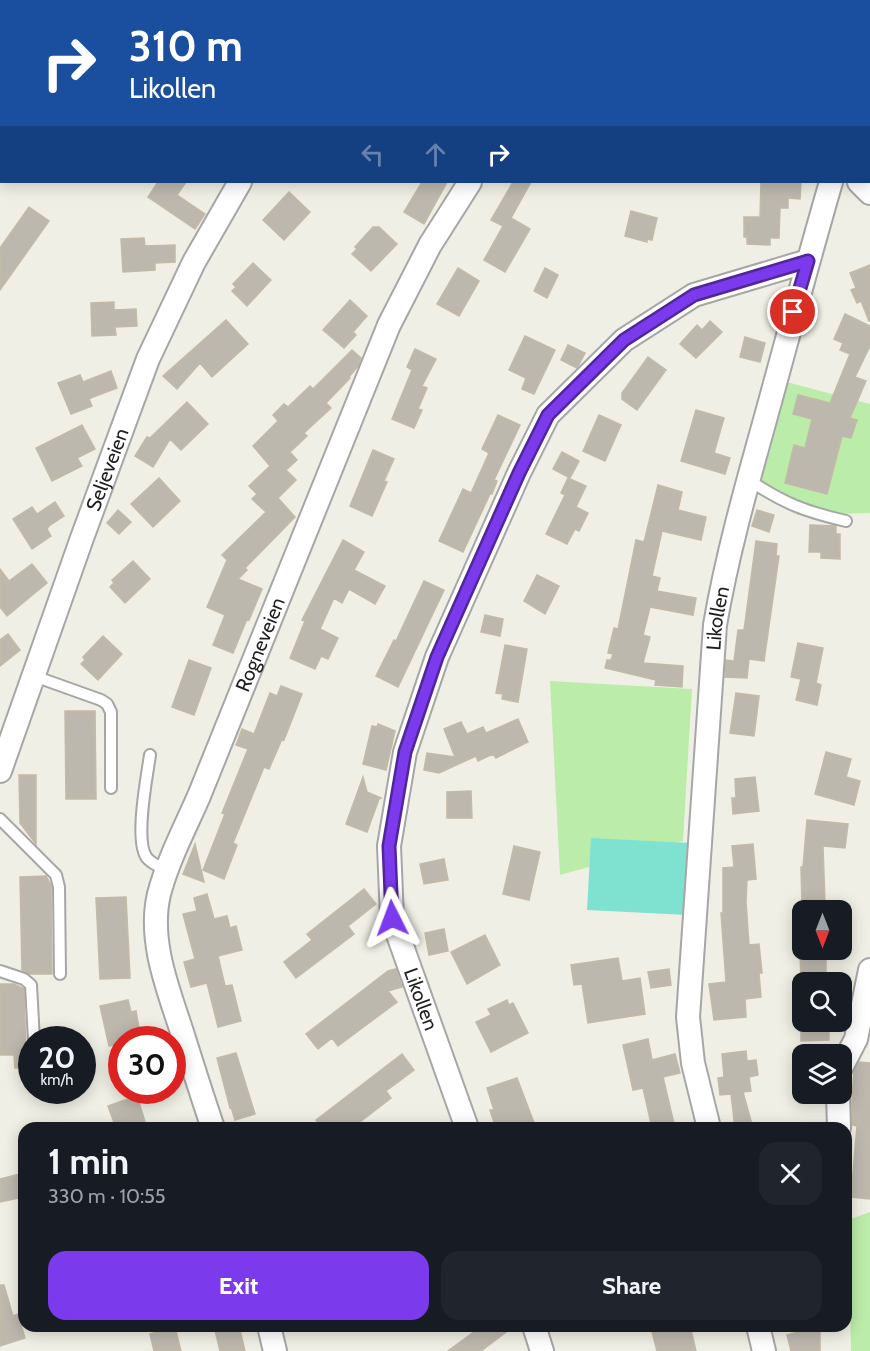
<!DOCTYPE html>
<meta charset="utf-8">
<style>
:root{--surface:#171b24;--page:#20242c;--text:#f1f3f6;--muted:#9ea1a6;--accent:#7c3aed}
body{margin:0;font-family:Cabin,sans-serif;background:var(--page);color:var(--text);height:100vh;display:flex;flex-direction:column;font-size:22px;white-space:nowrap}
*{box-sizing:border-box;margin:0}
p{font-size:20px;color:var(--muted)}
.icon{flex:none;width:33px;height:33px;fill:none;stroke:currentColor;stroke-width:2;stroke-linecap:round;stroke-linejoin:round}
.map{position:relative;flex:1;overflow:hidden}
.details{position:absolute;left:18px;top:1122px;width:834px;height:210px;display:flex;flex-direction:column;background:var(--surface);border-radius:18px;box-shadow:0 3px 15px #0003}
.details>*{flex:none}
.top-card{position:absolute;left:0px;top:0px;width:870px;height:183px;box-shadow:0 3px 15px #0003;background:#1a4fa0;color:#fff;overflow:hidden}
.needle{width:39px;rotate:180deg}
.controls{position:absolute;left:792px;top:900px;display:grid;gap:12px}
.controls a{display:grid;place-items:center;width:60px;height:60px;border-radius:12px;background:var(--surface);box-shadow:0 3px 15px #0003;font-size:30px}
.speed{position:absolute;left:18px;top:1026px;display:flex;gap:12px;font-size:30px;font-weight:700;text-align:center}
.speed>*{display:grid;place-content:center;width:78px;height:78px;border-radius:50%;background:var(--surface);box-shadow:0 3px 15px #0003;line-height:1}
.speed small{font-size:15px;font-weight:400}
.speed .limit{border:9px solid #d22;background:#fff;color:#111}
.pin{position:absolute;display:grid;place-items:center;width:51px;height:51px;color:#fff;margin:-26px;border:3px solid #fff;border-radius:50%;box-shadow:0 2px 6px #0007}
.me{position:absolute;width:66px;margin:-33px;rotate:357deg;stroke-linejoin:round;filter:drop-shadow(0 0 4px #0008)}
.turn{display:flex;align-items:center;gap:21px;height:126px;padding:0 30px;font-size:27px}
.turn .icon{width:78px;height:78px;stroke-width:2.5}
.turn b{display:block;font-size:42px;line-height:51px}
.lanes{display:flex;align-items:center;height:57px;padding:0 30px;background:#0003;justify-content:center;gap:30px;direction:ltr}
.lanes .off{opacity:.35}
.round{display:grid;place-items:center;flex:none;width:63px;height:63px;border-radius:18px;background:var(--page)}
.summary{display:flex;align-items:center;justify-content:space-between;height:102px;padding:0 30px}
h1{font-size:36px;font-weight:700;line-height:45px}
.action{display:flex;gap:12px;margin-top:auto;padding:12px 30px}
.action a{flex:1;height:69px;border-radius:18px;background:var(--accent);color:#fff;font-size:24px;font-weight:700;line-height:69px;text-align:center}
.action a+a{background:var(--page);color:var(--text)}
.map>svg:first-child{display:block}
.grass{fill:#bceca9}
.pitch{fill:#7fe2d1}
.building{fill:#bdb8ae;stroke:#c3b9a6;stroke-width:1.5}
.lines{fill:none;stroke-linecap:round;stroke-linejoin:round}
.service-casing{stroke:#a6a6a6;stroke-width:14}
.minor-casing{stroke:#a6a6a6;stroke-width:26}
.service{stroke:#fff;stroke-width:10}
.minor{stroke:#fff;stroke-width:22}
.route-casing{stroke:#51269a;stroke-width:15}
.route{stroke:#7c3aed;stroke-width:10}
.labels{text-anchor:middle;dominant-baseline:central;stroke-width:4.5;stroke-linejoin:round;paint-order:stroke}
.street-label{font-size:20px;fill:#1f1f1f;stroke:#fff}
</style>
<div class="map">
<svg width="870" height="1351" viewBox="0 0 870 1351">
<rect width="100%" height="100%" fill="#f0efe5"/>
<path class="grass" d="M779,380L870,404V513L798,515L748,478Z
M550,681L692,689L683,841L560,875Z
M870,1212V1351H851L848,1220Z"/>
<path class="pitch" d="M591,838L691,843L687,915L587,910Z"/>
<path class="building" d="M158,182H186L177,195L205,214L195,229L148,197Z
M422,182H447L424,224L404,212Z
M513,182H531L511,218L530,229L505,272L484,260L503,226L491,220Z
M761,182H801L800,199L788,198V208H780L779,238H770V245L747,244V237H744V217H760Z
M289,192L310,212L284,240L263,220Z
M29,207L49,221L0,290V248Z
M631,211L657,218L652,240L647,239V242L625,236Z
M373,227H379L397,244L371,271L352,254L357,249L355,247Z
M144,238L145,246L175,245V262L155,263V270L123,272L121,239Z
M253,263L271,280L247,306L232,291L236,287L233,284Z
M870,265V321H869L861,301L857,303L851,290L856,288L850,273Z
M458,268L479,281L459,316L437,304Z
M545,268L558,275L547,298L534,291Z
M350,300L367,316L353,332L356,335L344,348L323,330Z
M114,302V310L136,309L137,326L115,327L116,335L92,336L91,303Z
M845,314L870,326V346L855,377L866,381L850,418L857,420L851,438L842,436L827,494L785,483L794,445L805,448L812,419L793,414L798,395L830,403L850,354L840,350L843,343L834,339Z
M226,320L248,344L212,377L200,363L177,389L163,376Z
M710,321L722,332L696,358L680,344L697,325L702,330Z
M525,336L555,350L534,394L522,389L526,378L509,370Z
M745,337L765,343L760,362L740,357Z
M568,345L585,353L577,368L561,360Z
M415,349L436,359L422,386L427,388L418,409L422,410L414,428L392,419L412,370L407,367Z
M352,350L361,358L358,366L349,377L350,378L326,403L331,408L304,433L307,436L290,452L297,460L286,470L296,480L278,498L295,517L245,568L247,570L238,579L262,589L249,620L247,619L233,653L213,645L225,615L207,607L227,560L222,555L266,512L252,499L257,494L249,486L270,466L253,446L278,421L273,415L284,404L288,407L310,386L313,389Z
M648,357L666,370L637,410L622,399V393Z
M111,371L117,388L93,397L89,399L92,406L71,414L58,383L80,375L83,382Z
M187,402L208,424L181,450L170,439L153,467L135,456L147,437L150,438Z
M696,410L724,418L714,453L730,458L725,474L681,461Z
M498,415L520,425L494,480L497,481L492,494H490L463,552L439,541L463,489L471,493L489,453L482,449Z
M599,415L621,425L605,461L583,451Z
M82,425L95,449L77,458L82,466L52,481L36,448Z
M373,450L394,459L384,481L387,482L372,516L350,506Z
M562,452L579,461L570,478L553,469Z
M159,478L180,501L153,527L131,504Z
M568,478L586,486L576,507L588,513L579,531L575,529L567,544L546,534L565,495L561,493Z
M658,485L682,492L678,510L706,517L701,540L662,531L652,576L660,578L657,591L696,598L693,615L650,607L643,635L650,637L643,663L683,666L682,687L655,685L656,680L605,668L607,660H611L613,654L608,653L614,628L618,629L636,540L644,542Z
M55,502L64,516L49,526L47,529L51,536L32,549L13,519L32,507L37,514Z
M118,510L131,522L119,534L107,523Z
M757,510L774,515L769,532L752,526Z
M810,525L836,526V534H840V559L821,558V552H809Z
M343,540L364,552L354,570L385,586L375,604L349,589L342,603L334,598L320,629L338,638L328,659L321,656L315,669L290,658L305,621L302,620Z
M756,541L777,544L776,556H779L764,661L749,659L747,678L725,677L726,660L734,661L738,630H744Z
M133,561L150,579L125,603L110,587L114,583L112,580Z
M32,564L47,583L7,616L0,607V569L9,581Z
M537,575L559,586L545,614L524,601Z
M424,581L444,590L398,687L376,676L394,640L396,641Z
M485,615L503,619L500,636L481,632Z
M8,634L20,650L0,666V640Z
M103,636L122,654L98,680L81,664L85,660L83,657Z
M798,643L823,648L816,683L821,685L817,705L796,700L801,679L791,677Z
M505,645L527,649L518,702L502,699L503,694L496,693Z
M189,660L211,668L194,715L172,707Z
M281,686L302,694L284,740L282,739L269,769L264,767L233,843L237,845L224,879L203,870L225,814L222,813L248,749L236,745L242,729L254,734L270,693L277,696Z
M736,693L759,696L754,736L730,733Z
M65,711H95L96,799H66Z
M518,719L528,742L496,758L493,754L478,761L476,756L439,773L424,770L427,753L455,757L444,729L461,722L467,734L483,727L486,733Z
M378,724L395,731L386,770L363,764L372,726L377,727Z
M826,752L851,759L846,777L860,781L854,805L815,794Z
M19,775H36V844L20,823Z
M363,777L367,792L381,798L379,799L367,832L346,824Z
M755,777L759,811L733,814L732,798H736L735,779Z
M471,791L472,818H447V792Z
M807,820L848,824L845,848L823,846L825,904L802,905L801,867H803Z
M195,844L204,882L183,874Z
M753,844L756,879L747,880L746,902L749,945L759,944L762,973H759L761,997L745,999L746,1017L714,1020L709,984L726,982L721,913H723V868L734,867L732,846Z
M514,846L540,852L529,900L503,894Z
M444,859L448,880L424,884L420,864Z
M46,876L51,885L52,974H30L22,970L20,877Z
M364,889L376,904L348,926L354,934L296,978L284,962L312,940L307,934Z
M207,894L214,919L227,916L230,928L236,926L242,950L218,956L225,986L232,985L241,1021L218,1027L207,983L191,987L184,962L195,959L183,914L197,911L194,898Z
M126,897L130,978L100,979L96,898Z
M444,929L448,951L429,955L425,933Z
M485,935L500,965L467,984L451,952Z
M800,950H826V982H801Z
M618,958L622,981L640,978L645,1014L588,1023L582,984L574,985L571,965Z
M396,969L402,987L388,991L397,1002L338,1046L332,1038L318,1049L306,1034L388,971Z
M669,969L671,985L651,988L648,972Z
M0,984H14L24,989L26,1054H23H30V1068H15L14,1055H0Z
M128,1000L131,1012L136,1011L141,1040H122V1044L109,1046L100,1006Z
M507,1000L509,1005L513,1003L528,1033L491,1052L476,1022L491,1015L488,1009Z
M801,1022H829V1040L801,1041Z
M648,1039L652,1060L675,1054L680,1073L663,1077L675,1128H652L643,1088L633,1090L623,1045Z
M746,1051L747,1061L756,1060L758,1075L749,1077L751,1091L743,1092L753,1128H735L731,1094L720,1095L718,1078L724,1077L722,1054Z
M236,1053L255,1114L235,1120L231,1107L230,1108L217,1058Z
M402,1054L414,1070L386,1091L391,1098L352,1128H323L316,1120Z
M859,1062L870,1063V1199L851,1197L857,1126L852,1125V1099L854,1071Z
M517,1078L536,1128H496L490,1110H494L487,1088Z
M137,1096L147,1128H116L108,1106Z
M24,1173V1197L0,1202V1179Z
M0,1285H4L13,1316L18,1314L25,1338L0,1346Z
M214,1326H239L245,1351H220Z
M482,1326H514L481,1351H448Z
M659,1326H679L681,1332L691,1330L696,1351H657L651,1328Z
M797,1326H813L814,1332L820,1330V1351H791L787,1335L798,1332Z
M175,1327L181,1351H154L150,1334Z"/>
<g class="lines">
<defs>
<path id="service" d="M749,480C783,503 806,512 846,521
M34,676L101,700L107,704L111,712V788
M150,755C147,776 134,842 147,858C152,864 160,867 167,870
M0,819L56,875L59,887L60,974
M0,971L24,979L31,985L34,1040"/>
<g id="minor">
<path d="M42,2L43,0"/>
<path d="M378,2L379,0"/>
<path d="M583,2L584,0"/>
<path d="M0,60L2,58"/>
<path d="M868,76L870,72"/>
<path d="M859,182L870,193"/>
<path id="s1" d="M0,771L82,538L148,359L194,262L240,182"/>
<path d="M842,1066L856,1039L870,970"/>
<path d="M838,1094L839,1128"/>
<path id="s2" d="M213,1128C202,1096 192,1064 182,1032C168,989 148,940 159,894C168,860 185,828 199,796L389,325L430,245L470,182"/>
<path d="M467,1128L392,918L389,846L405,752L437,657L519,473L548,415L624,340L694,295L808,261"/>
<path id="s3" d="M709,1128L693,1063L688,1017L715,625C727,555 746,488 765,420C787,340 808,261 831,182"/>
<path d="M269,1326L275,1351"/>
<path d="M534,1326L542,1351"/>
<path d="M758,1326L764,1351"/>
</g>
</defs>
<use href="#service" class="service-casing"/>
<use href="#minor" class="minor-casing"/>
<use href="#service" class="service"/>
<use href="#minor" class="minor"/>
</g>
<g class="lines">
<defs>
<path id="route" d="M392,918L389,846L405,752L437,657L519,473L548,415L624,340L694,295L808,261L793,312"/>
</defs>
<use href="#route" class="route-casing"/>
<use href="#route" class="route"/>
</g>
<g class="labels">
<g class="street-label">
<text stroke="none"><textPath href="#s1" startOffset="320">Seljeveien</textPath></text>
<text stroke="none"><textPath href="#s3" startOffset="513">Likollen</textPath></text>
<text stroke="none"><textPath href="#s2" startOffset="512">Rogneveien</textPath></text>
<text transform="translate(421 999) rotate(70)">Likollen</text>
</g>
</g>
</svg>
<div class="controls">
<a><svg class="needle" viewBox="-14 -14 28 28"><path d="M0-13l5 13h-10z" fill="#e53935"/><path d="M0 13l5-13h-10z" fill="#9ea1a6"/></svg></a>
<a><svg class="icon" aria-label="search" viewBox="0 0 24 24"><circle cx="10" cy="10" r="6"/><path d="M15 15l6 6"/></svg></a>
<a><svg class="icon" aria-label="layers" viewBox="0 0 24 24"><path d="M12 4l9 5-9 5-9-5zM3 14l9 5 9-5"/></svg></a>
</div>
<div class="speed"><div>20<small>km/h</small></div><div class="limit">30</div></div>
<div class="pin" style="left:793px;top:312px;background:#d93025"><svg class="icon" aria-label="arrive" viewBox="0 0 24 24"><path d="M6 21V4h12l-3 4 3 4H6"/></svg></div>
<svg class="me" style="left:392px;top:918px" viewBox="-20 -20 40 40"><path d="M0-17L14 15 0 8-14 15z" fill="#7c3aed" stroke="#fff" stroke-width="4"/></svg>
<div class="top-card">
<div class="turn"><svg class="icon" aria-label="right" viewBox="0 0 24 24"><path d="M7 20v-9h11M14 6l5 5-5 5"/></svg><div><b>310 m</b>Likollen</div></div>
<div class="lanes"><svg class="icon off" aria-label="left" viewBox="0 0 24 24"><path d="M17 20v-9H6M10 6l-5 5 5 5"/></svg><svg class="icon off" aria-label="ahead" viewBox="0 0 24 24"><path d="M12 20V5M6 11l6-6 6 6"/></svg><svg class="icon" aria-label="right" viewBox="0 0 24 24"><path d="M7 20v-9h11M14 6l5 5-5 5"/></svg></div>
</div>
<section class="details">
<div class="summary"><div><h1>1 min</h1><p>330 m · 10:55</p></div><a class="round"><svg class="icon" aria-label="close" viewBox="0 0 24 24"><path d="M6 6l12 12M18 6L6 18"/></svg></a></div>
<div class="action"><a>Exit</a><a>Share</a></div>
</section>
</div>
